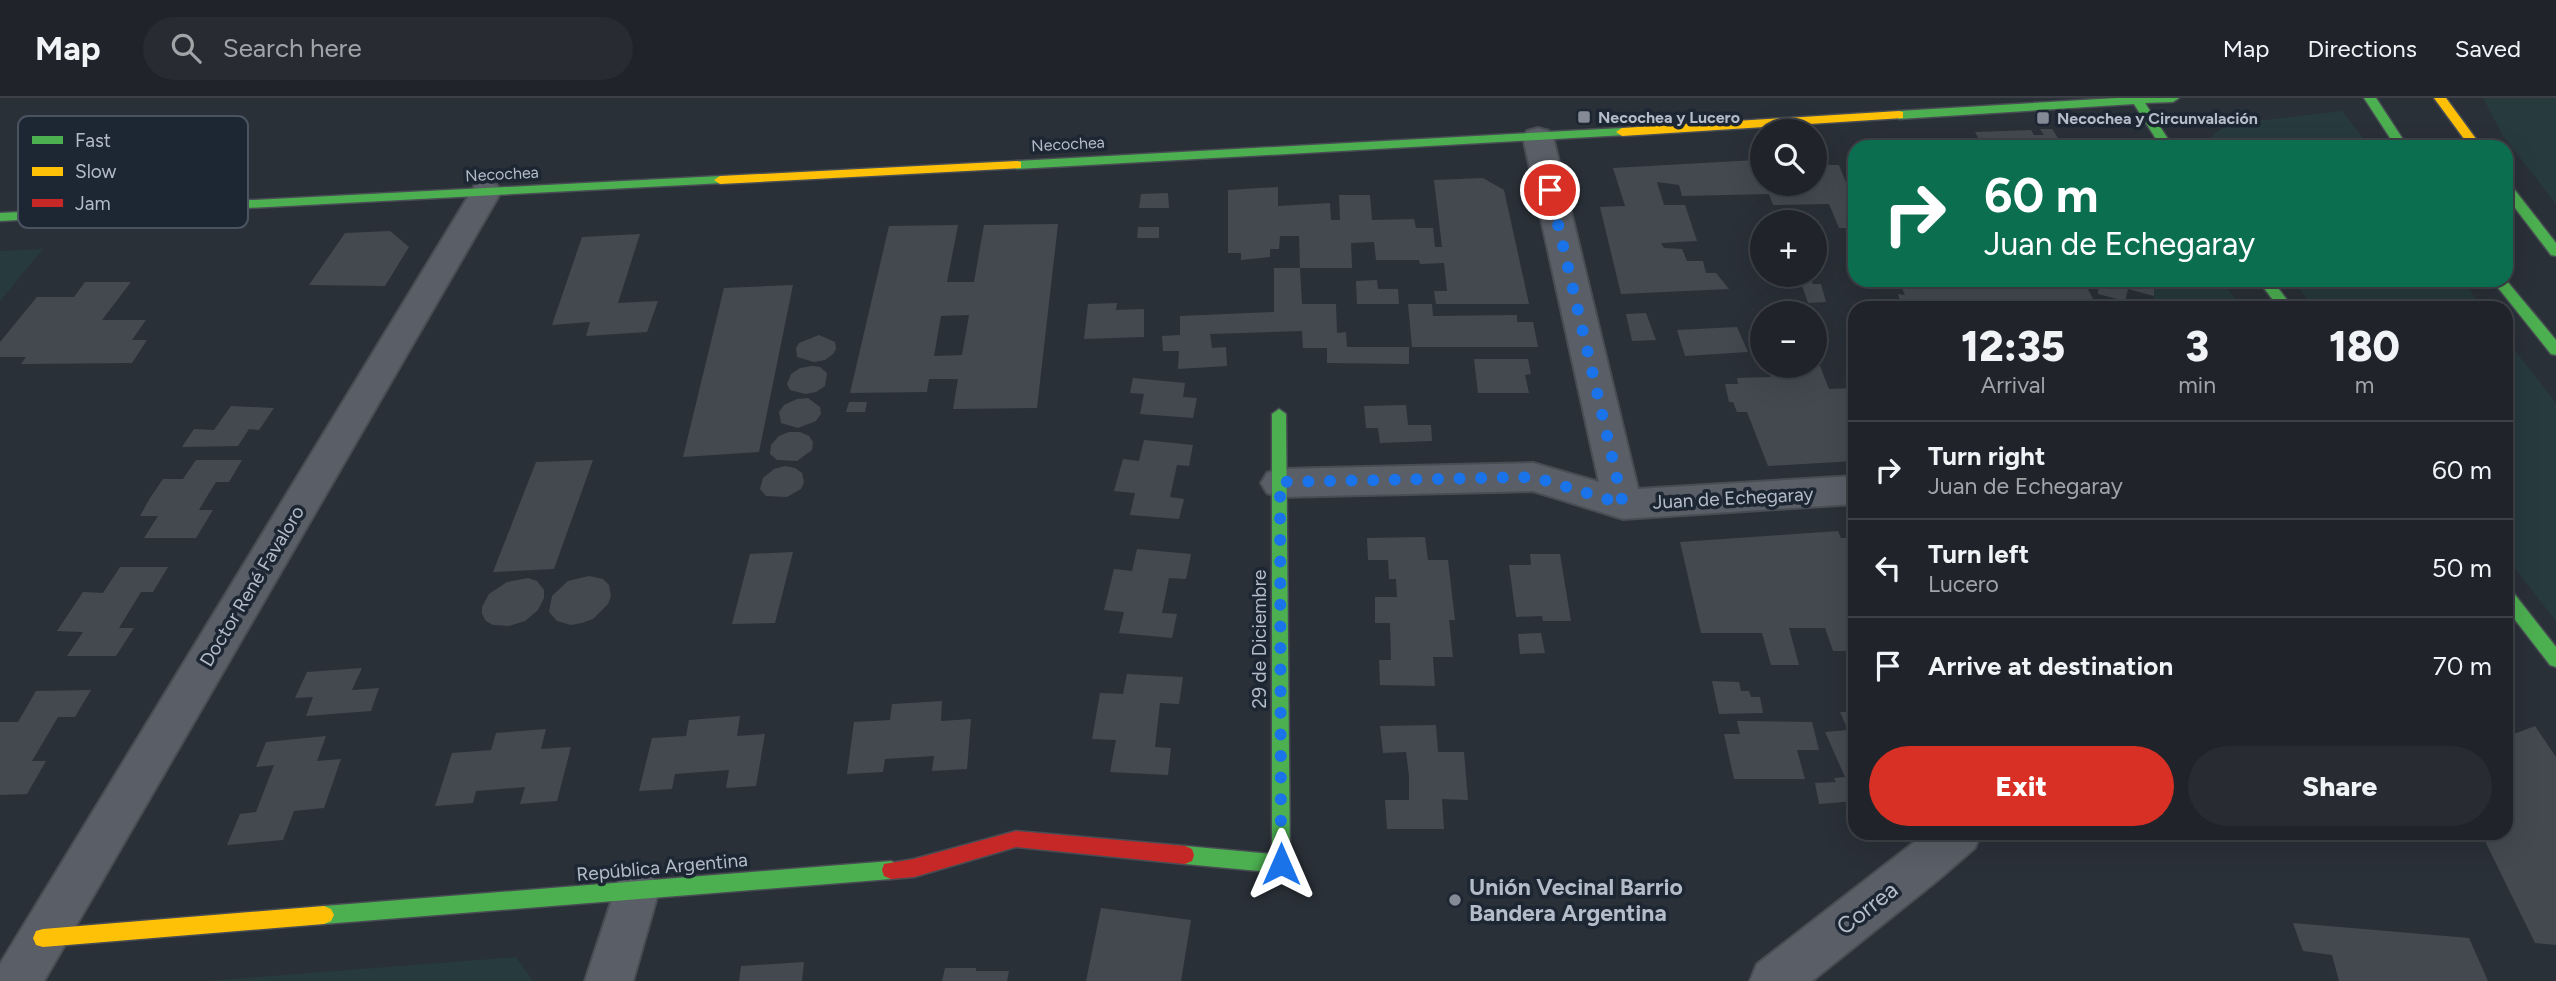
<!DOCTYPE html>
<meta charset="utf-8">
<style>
:root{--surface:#20242a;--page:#282c32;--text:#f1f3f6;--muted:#a2a4a8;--line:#3d4147;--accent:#d93025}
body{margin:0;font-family:Figtree,sans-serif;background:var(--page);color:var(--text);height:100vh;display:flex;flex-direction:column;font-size:26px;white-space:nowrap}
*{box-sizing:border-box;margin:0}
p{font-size:23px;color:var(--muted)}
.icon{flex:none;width:38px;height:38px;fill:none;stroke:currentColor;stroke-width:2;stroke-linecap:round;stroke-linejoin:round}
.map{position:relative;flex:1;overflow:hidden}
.panel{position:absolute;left:1848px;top:203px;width:665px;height:539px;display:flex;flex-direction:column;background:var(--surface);border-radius:21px;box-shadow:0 7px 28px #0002,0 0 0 2px var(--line)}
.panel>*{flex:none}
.guide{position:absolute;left:1848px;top:42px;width:665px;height:147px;border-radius:21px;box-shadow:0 7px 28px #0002,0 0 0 2px var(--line);background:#0b6e4f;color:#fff;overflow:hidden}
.controls{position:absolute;left:1750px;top:21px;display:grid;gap:14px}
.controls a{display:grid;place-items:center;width:77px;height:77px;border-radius:50%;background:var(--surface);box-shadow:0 7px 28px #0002,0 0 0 2px var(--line);font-size:35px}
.pin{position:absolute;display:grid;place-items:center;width:60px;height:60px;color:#fff;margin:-30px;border:4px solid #fff;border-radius:50%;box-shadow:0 2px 7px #0007}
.me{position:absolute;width:77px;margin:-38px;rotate:0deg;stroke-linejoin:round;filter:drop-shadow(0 0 5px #0008)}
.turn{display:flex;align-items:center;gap:24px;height:147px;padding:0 21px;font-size:32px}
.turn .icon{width:91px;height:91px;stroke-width:2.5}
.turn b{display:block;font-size:49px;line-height:60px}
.eta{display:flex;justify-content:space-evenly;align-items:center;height:119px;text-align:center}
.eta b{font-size:42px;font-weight:800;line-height:49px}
.cta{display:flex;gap:14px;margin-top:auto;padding:14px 21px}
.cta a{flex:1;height:80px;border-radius:42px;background:var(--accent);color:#fff;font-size:28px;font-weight:800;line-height:80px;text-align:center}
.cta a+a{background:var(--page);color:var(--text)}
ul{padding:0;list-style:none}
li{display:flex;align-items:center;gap:21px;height:98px;padding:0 21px;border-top:2px solid var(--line)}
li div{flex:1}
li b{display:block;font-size:26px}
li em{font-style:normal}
header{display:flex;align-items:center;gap:42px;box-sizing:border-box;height:98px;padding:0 35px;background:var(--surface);border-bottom:2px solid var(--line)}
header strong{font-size:33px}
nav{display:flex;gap:38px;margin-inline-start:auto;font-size:24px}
.search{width:490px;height:63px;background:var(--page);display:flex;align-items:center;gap:18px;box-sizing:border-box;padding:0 24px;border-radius:38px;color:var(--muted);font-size:26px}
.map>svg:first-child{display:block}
.green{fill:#273a3e}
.building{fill:#444950;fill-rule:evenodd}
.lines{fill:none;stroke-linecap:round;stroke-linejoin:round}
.street-casing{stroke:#484c53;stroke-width:4}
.fast-casing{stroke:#484c53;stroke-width:3}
.slow-casing{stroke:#484c53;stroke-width:3}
.jam-casing{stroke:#484c53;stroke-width:3}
.street{fill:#5a5e66;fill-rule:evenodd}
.fast{fill:#4caf50;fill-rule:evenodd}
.slow{fill:#ffc107;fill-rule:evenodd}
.jam{fill:#c62828;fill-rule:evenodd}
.route{stroke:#1a73e8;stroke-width:12;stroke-dasharray:0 21.6}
.poi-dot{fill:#848b96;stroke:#1d2633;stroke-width:2.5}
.labels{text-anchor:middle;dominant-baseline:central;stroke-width:7;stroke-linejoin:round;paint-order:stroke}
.far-poi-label{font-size:16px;font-weight:bold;fill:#b4bcc9;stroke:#1d2633;text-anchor:start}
.far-street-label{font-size:16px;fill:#b4bcc9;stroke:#1d2633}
.street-label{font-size:19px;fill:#b4bcc9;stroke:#1d2633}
.near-poi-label{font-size:23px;font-weight:bold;fill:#b4bcc9;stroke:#1d2633;text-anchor:start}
.near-street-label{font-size:23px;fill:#b4bcc9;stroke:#1d2633}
.key{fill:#1d2633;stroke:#4a5360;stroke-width:2}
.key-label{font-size:19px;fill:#b4bcc9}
</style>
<header>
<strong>Map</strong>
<div class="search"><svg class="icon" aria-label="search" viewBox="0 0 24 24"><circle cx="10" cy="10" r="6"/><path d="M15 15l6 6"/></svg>Search here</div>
<nav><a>Map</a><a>Directions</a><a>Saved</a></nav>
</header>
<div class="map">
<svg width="2556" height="883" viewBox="0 0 2556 883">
<rect width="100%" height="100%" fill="#2a3038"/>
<path class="green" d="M2483,0H2556V106L2503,38Z
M2342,13L2370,49H2209L2213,37L2228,26Z
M43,151L0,203V153Z
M2154,182H2221L2242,210H2153Z
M2293,182H2462L2483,210H2314Z
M2506,241L2556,305V523L2506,459Z
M516,859L533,883H206Z"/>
<path class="building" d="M2040,31H2052L2064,49H1983L1975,34L2031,32L2034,37H2044Z
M1756,62L1762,86H1815V81H1819L1815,67H1839L1855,107V130H1839L1829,106L1773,107L1769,96L1682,98L1679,87L1657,84L1664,107H1685L1697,143L1661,145L1664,150L1682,151L1687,163H1703L1706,175H1716L1729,191L1621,196L1600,109L1625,108L1613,70Z
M1483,80L1504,92L1529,206H1436L1434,193H1447L1444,165L1420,166L1419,162H1376L1374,144L1351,145L1352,170H1300L1302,206H1336L1337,235L1346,234L1347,249H1409V266L1327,265V250H1303L1302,233L1210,236L1212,250L1226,249L1227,268L1178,271L1179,253H1163L1162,238L1180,237V218L1274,214V170H1300L1299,138H1280L1279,151H1270V159L1241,162V155H1228V92L1278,89V108L1330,105L1331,122H1340L1339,97H1370L1372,122L1414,121L1416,130H1433L1435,149H1442L1434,82Z
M1168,95L1169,110H1139L1141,96Z
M1058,126L1037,310L953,311L958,281H929L927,294L850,295L889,128L958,127L947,184H974L984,127ZM969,217L962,257L934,258L941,218Z
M1138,129H1159V140H1137Z
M390,133L409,149L385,188L309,187L345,135Z
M640,136L618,205L658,203L647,234L586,238L590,224L552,227L582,139Z
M1786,177H1808L1813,186H1821L1826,204L1808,205L1802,187L1784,188Z
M1377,182L1378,191H1398L1399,206H1357L1356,183Z
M1898,182H2007L2010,187L2080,182L2085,185L2095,205L2082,206L2085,210H2060L2058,207L2023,210H1897L1894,203H1900L1898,196L1905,197Z
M2099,182H2154V198L2128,191L2125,203L2098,196Z
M85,184H131L102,222H146L132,242H147L132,265L21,266L26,259H0V244L37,199H74Z
M793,187L759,354L683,359L724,190Z
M1117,205L1116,212L1144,211V239L1084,241L1088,206Z
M1408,206H1432L1433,218L1517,217V224H1533L1538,249H1412Z
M1646,215L1656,242L1632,243L1626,216Z
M1737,229L1748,254L1685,258L1677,232Z
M819,237L835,244L836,251L833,256L825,262L814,264L797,259L796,250L799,245Z
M1474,261H1528L1531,276L1525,277L1529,295H1478Z
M812,268L820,269L827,275L825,288L816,294L806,296L790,292L787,286L791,276L800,270Z
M1767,268H1820L1829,291L1855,290V363L1768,368L1747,314H1737L1733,304H1729L1725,286H1738L1737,280L1771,279Z
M1133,280L1185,285L1183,299L1197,300L1193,320L1140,316L1144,296L1130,295Z
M808,300L820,309L821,316L816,323L798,330L781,325L779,314L784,307L797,301Z
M849,304H867L865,314H846Z
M1406,307L1408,327H1431L1432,343L1380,345L1378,330H1366L1364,308Z
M231,308L274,310L259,332L249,331L238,348L182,349L194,331L214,332Z
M789,334H800L809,338L813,344L812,352L797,363L777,362L770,356L771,347L779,338Z
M1144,342L1193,347L1189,368L1177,367L1170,399L1184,401L1179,421L1130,417L1135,395L1114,393L1123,361L1139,363Z
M196,362H242L229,384H216L206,400L199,412H213L196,440H144L158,418H140L150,400L163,381H183Z
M593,362L554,471L493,474L536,364Z
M785,368L795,370L802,375L804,384L801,391L787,399L766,398L760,391L763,380L774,371Z
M1838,433L1841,440H1855V562L1852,553H1833L1825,530H1789L1799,567H1771L1762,535H1701L1680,444Z
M1425,439L1428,462H1448L1455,522H1449L1453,559H1433L1435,588L1380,587L1379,562H1391L1390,525H1375V499H1397L1396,481H1389L1388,462H1368L1367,440Z
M1137,451L1191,456L1186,481L1169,480L1162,515L1177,516L1172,540L1119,535L1124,514L1104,512L1114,471L1132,473Z
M793,454L775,525L732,526L750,456Z
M1530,456H1560L1571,523H1543L1542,518L1516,519L1509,467H1531Z
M120,469H168L153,494H141L119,530H134L116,558H67L83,534L57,533L83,494L103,495Z
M589,478L603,481L609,487L611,498L608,506L593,521L582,525L571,527L557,523L549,514L552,498L568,483Z
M528,480L537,483L544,492V500L538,512L525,523L509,528L493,527L486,523L482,516V509L489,496L507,484Z
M1541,535L1545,555L1520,556L1518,536Z
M362,570L352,592L379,590L371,613L306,618L313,599L295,600L307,574Z
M1127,576L1183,579L1179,606L1160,605L1155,649L1171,650L1168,677L1110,674L1116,642L1092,641L1100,595L1123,596Z
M1712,583L1739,584L1741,593H1749L1751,599H1760L1763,615L1719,616Z
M91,592L75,619H58L32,663H46L27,696L0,697V624H18L36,593Z
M942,603L941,623L971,621L967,671L932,673L934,658L885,661L883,674L847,676L854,624L890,622L892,606Z
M1840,614H1855V703L1819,706L1815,685L1836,684L1834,680L1845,679L1825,634L1848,632Z
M740,618L737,638L765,636L756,688L726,690L729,672L675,676L672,691L639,693L652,640L686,638L689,622Z
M1737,623L1812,624L1819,652H1797L1805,681H1734L1724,636H1740Z
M1436,627L1438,654H1464L1468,702L1442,701L1444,731H1387L1385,702H1409V678L1406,654L1383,655L1380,628Z
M2535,628L2556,659V847L2535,845L2481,735H2506V639Z
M546,631L541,651L571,649L557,703L520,706L525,689L476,693L473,705L435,708L452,655L491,652L496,635Z
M326,638L317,663L341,661L324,710L294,713L283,742L227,747L240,716L256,714L274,667L256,669L266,644Z
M1101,810L1191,822L1181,883H1086Z
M2293,825L2469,840L2488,883H2339L2332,857L2303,853Z
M804,864L802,883H739L741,868Z
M945,870H976V873H1009L1007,883H942Z"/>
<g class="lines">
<defs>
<path id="street" d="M1538,30L1549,33L1553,39L1638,391L1855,378V406L1623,421L1533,393L1280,399L1267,395L1261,385L1267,375L1280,371L1533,365L1599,384L1523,39L1527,33Z
M486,84L497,87L501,94L44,883H0V866L471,94L475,87Z
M1926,735H1981L1975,750L1938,782L1812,883H1750L1757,866Z
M636,770L652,777L659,792L633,883H585L620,777Z"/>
<path id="fast" d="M2116,0H2179L2173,4L2145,5L2173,49H2161L2134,6L1899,21L1893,17L1899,13Z
M2364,0H2376L2408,49H2396Z
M1622,30L1626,31V37L1017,71L1011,67L1017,63Z
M720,78L726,82L724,85L0,123V115Z
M2506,85L2510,86L2556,145V158L2551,157L2506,98Z
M2258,182H2272L2293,210H2279Z
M2492,182H2506L2556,242V257L2551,256Z
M1279,311L1286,316L1290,766L1288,772L1281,775L1185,766L1178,763L1176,757L1178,751L1185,748L1272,756V316Z
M2506,491L2512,493L2556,549V569L2550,567L2506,510Z
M891,763L898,766L900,772L898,778L891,781L324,826L317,823L314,817L317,811L324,808Z"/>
<path id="slow" d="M2434,0H2446L2482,49H2470Z
M1899,13L1903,14V20L1622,38L1616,34L1622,30Z
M1017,63L1021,64V70L720,86L714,82L720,78Z
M324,808L331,811L334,817L331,823L324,826L43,849L36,847L33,840L36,833L43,831Z"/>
<path id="jam" d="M1016,733L1185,748L1192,751L1194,757L1192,763L1185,766L1016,749L914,779L891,781L884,778L882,772L884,766L914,761Z"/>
</defs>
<use href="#street" class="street-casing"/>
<use href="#fast" class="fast-casing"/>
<use href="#slow" class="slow-casing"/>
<use href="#jam" class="jam-casing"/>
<use href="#street" class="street"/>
<use href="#fast" class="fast"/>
<use href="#slow" class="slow"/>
<use href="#jam" class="jam"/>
</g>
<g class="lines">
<path class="route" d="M1281,766L1280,384L1534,379L1623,406L1550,92"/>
</g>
<g class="poi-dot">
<rect x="1577" y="12" width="14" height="14" rx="3.5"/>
<rect x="2036" y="13" width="14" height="14" rx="3.5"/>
<circle cx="1455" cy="802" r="7"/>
</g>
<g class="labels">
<g class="far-poi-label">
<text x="1598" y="19">Necochea y Lucero</text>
<text x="2057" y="20">Necochea y Circunvalación</text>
</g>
<g class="far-street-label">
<text transform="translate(1068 46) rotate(-3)">Necochea</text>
<text transform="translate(502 76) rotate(-3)">Necochea</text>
</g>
<g class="street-label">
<text transform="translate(1733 400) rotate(-3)">Juan de Echegaray</text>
<text transform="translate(252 488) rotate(-59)">Doctor René Favaloro</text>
<text transform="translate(1259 541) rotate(-90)">29 de Diciembre</text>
<text transform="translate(662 769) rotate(-5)">República Argentina</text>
</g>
<g class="near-poi-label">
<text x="1469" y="789">Unión Vecinal Barrio<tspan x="1469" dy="26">Bandera Argentina</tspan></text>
</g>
<g class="near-street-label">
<text transform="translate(1867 810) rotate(-38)">Correa</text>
</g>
</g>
<rect x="18" y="18" width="230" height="112" rx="10" class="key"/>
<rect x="32" y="38" width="31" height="8" fill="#4caf50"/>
<rect x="32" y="69" width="31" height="9" fill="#ffc107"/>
<rect x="32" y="101" width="31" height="8" fill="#c62828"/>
<g class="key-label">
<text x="75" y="49">Fast</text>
<text x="75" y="80">Slow</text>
<text x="75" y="112">Jam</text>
</g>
</svg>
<div class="controls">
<a><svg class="icon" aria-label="search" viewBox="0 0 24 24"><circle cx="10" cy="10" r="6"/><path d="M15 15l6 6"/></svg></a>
<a>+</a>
<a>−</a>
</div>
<div class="pin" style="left:1550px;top:92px;background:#d93025"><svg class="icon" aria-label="arrive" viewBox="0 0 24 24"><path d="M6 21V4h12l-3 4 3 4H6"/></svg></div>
<svg class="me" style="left:1281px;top:766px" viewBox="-20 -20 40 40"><path d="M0-17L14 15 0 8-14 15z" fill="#1a73e8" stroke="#fff" stroke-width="4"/></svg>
<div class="guide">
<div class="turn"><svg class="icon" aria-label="right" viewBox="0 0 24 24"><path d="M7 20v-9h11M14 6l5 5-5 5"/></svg><div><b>60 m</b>Juan de Echegaray</div></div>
</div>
<section class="panel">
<div class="eta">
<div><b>12:35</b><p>Arrival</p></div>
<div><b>3</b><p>min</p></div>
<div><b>180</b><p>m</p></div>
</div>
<ul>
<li><svg class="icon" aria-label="right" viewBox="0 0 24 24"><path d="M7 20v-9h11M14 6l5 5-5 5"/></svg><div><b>Turn right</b><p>Juan de Echegaray</p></div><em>60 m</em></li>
<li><svg class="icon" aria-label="left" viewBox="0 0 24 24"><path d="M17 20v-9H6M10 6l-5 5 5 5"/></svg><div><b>Turn left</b><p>Lucero</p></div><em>50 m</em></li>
<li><svg class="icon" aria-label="arrive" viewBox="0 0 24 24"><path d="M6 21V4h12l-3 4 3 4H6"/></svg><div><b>Arrive at destination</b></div><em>70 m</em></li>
</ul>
<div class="cta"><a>Exit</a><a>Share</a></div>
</section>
</div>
